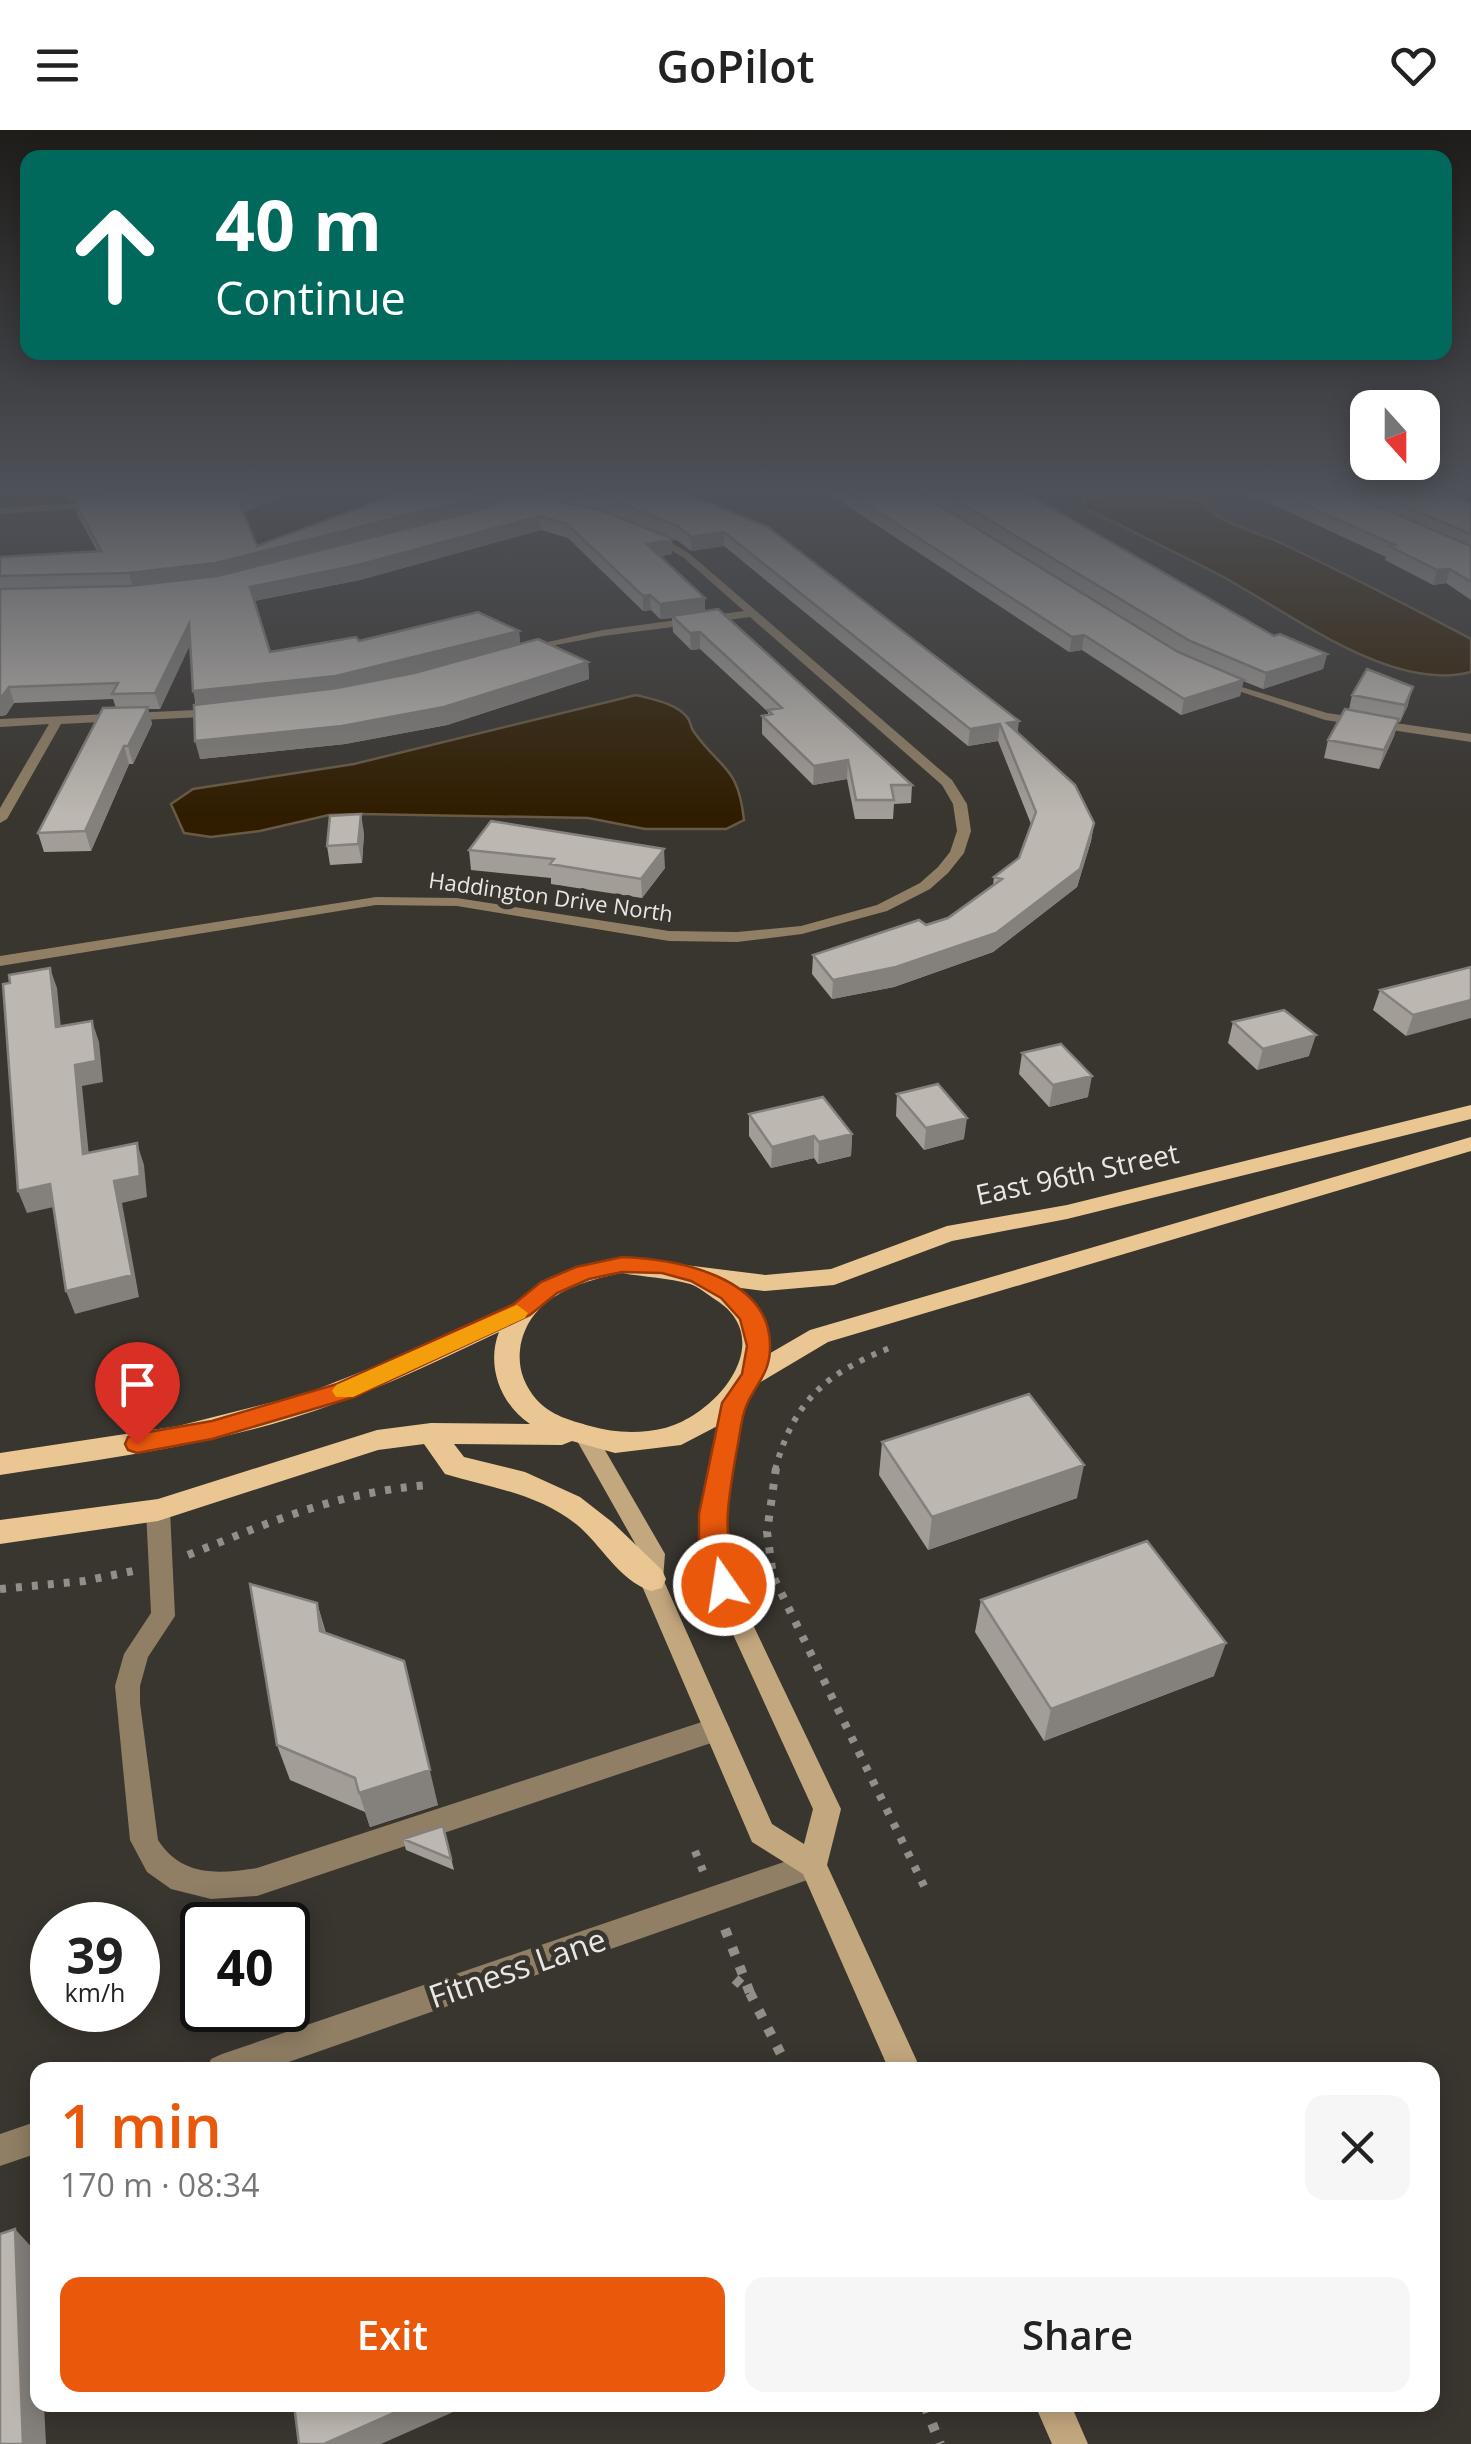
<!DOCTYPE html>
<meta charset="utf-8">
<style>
:root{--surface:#fff;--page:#f6f6f6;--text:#222;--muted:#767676;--accent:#ea580c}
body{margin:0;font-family:"Open Sans",sans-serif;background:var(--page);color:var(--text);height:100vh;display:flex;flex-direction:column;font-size:38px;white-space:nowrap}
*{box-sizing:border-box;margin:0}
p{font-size:32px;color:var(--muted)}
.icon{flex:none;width:55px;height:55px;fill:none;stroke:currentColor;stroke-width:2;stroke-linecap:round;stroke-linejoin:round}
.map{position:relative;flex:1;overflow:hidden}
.panel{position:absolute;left:30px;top:1932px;width:1410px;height:350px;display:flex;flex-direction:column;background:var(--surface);border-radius:20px;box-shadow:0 5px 25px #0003}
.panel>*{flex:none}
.hud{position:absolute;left:20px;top:20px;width:1432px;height:210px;border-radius:20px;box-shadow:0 5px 25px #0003;background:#00695c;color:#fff;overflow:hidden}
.needle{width:65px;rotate:159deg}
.buttons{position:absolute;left:1350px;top:260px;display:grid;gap:20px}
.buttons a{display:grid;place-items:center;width:90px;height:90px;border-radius:20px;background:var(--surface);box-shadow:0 5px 25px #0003;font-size:50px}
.speed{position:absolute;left:30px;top:1772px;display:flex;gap:20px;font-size:50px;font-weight:700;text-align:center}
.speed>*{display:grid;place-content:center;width:130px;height:130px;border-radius:50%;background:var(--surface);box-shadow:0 5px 25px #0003;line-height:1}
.speed small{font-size:25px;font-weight:400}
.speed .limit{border:5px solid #111;border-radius:15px;background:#fff;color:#111}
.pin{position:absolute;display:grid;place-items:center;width:85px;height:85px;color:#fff;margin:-102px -42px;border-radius:50% 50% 50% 0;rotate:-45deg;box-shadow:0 0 10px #0007}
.pin .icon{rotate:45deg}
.me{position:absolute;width:110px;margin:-55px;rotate:347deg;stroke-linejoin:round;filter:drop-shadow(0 0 8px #0008)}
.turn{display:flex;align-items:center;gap:35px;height:210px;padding:0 30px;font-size:45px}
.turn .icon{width:130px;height:130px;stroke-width:2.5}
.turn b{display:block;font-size:70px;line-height:85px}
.round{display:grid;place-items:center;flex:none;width:105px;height:105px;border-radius:20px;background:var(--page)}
.summary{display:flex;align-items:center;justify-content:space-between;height:170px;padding:0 30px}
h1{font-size:60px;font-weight:600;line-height:75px;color:var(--accent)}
.button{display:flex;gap:20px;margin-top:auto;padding:20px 30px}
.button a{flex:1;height:115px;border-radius:20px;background:var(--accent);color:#fff;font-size:40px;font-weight:600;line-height:115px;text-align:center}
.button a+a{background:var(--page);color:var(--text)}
header{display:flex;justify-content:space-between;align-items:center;height:130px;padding:0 30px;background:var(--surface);font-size:45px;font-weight:600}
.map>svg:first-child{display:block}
.water{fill:#301d00;stroke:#685a44;stroke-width:2.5}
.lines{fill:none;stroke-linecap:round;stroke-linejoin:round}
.path-far2{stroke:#928f8a;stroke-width:6;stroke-dasharray:5 8;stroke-linecap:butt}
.path-far1{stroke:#928f8a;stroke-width:8;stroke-dasharray:6 10;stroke-linecap:butt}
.path{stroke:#928f8a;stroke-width:10;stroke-dasharray:8 12;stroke-linecap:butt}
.lane{fill:#907f65;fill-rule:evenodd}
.street{fill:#907f65;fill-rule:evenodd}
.secondary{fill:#c3a77e;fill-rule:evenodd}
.primary{fill:#eac792;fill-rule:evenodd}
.wall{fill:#a29d97}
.shaded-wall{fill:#84807b}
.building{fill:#bcb7b0;stroke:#84807b;stroke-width:2.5}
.route{fill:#ea580c;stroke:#983908;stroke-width:2.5}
.slow{fill:#f59e0b}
.labels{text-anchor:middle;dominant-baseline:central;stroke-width:10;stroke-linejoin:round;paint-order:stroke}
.far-street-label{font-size:22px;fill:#eae7e3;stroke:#39352f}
.street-label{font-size:28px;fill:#eae7e3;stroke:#39352f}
.near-street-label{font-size:32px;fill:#eae7e3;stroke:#39352f}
</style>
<header><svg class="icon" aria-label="menu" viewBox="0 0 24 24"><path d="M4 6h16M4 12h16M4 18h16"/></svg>GoPilot<svg class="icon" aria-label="heart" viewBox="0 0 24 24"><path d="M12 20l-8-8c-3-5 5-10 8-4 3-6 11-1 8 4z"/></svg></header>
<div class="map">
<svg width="1471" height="2314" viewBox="0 0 1471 2314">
<rect width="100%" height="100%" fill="#39352f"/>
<path class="water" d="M1141,361L1202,371C1217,394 1259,402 1283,414C1346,444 1409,476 1471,509V542C1387,564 1281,475 1210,440C1168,419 1127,398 1085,378L1084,369L1109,362Z
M636,565C651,569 676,573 687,587C691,591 690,597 694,602C721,640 738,635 744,690L726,699H645L588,688L361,684L329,685L260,701L211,707L184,703L171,674L193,659L354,634Z"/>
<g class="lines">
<path class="path-far2" d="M775,1340C794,1270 826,1243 892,1217"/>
<path class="path-far1" d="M776,1338L767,1402L773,1446L925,1758
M188,1425C274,1391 334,1363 428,1355
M0,1459L84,1451L133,1441
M695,1721L703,1741"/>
<path class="path" d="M725,1799L750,1863
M735,1849L750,1863L789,1940
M925,2275L940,2314"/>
<path class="lane" d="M158,1371L166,1374L170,1380L175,1486L148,1527L140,1556V1573L158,1710C182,1747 218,1744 257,1738L717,1587L726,1591L730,1599L726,1607L717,1611L257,1766L211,1769L171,1759L147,1742L130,1710L115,1556L124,1524L151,1483L146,1380L150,1374Z"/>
<path class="street" d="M105,372L102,377L0,384V378Z
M646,401H652L690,424L952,650L967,674L971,701L964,723L948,743L930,759L887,781L802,804L737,812L669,811L457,776L376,775L0,836V826L376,767L457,768L669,801L737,802L801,796L877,775L920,753L938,737L950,722L957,701L953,674L942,655L750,487L603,506L520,522V518L603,500L744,481L684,428L646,405Z
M1212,548L1327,583L1471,604V612L1325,590L1212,552Z
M218,579L224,583L222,586L61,594L7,689L0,693V678L49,594L0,597V589Z
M813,1722L823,1726L827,1735L823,1744L813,1748L266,1940H206L211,1929L222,1924Z
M38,1991V2023L0,2036V2004Z"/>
<path class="secondary" d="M734,1265L742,1267L745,1273L724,1384L725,1413L744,1476L841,1679L827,1735L921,1940H889L803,1744L752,1712L639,1449L641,1424L576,1309L579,1303H595L661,1417L665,1424L663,1449L772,1694L804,1714L813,1679L720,1476L701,1413L700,1384L723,1273L726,1267Z
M1035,2275H1071L1088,2314H1052Z"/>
<path class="primary" d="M1471,975V989L1067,1089L952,1111L834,1155L765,1161L733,1157C754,1171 774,1197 767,1225L810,1200L1471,1007V1021L828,1212L759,1253L727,1291L681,1315L615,1323L572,1311L562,1315L454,1314L464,1327L525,1342L580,1367L612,1392L662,1440L666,1449L662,1458L651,1461C618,1450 602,1415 576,1394C536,1363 492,1358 445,1344L424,1314L378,1320L158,1391L0,1414V1390L158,1369L377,1300L431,1293L530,1294C500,1274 486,1235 499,1202C430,1235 360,1268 286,1290C193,1318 96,1330 0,1345V1323L178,1296L305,1264L396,1228L516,1173L550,1147L594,1133L622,1127L765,1145L831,1139L947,1096L1067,1075ZM622,1143C644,1147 669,1148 690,1154C699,1157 708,1165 716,1170C778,1210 718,1284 665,1298C640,1304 614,1303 590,1296C570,1290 551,1286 536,1269C524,1255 518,1238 520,1220C527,1168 577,1152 622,1143Z"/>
</g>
<path class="wall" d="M65,361H294L244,382L257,416L405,361H511L512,368H542L541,364L533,361H674L1018,603L1094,693L1091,711L1077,757L993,822L894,857L832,869L812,844L813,825L926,795L948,788L993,755L994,747L1019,728L1031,694L998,611L968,616L724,416L691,421L678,411L604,381L672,424L661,426L705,481L912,655L911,673L894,674L893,689H855L847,649L813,655L762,604V586L768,585V582L700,519L691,520L673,502L672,488L660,489L651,480L643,481L568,408L541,400L360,450L254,471L270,522L359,511L519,501L520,513L588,532L589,549L447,595L345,614L200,629L190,514L160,579H148L152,594L133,634H129L91,721L44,722L38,703L116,578L113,569L14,573L6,585L0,586V427L97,421L77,384L74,370L79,369L70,371Z
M825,361H916L1179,522L918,361H1022L1274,506L1327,524L1323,539L1263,559L1243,551L1240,566L1181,585L1082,520L1069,522Z
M1235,361H1440L1471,373V470L1446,453L1433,455L1385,430L1386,427L1285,380Z
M1352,565L1408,575L1400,592H1398L1394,606L1379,639L1324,628L1328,610L1349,579Z
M364,703L362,733L330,735L327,716Z
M469,720L665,738L642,768L551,754V748L471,740Z
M1471,837L1406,906L1373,880L1380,860Z
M1233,892L1309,926L1257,940L1228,913Z
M1022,923L1088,967L1049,977L1019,944Z
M897,964L964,1009L924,1020L896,986Z
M749,984L852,1004L851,1026L818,1034L814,1028L771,1038L749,1006Z
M882,1312L1077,1368L928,1420L879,1345Z
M981,1470L1214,1546L1044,1611L975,1502Z
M317,1473L326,1503L438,1675L370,1697L365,1682L290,1650L277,1615Z
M443,1696L454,1740L406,1720L403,1709Z"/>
<path class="shaded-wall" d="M68,361H130L70,371Z
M260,361H294L241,384L238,370Z
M492,361H511L512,368L469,383L219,447L133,457L129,443L216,433Z
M540,386L541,400L360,450L253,471L250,457Z
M724,402V416L691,421V407Z
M672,410V424L648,428L647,414Z
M1450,439L1446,453L1433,455L1437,440Z
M650,465L651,480L643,481V466Z
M705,468V483L660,489V474Z
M189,494L193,509L160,579L155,563Z
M519,501L520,516L338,562L197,577L193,561Z
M700,502V519L691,520L690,503Z
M1084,505L1082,520L1069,522L1072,507Z
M1327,524L1323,539L1263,559L1266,543Z
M588,532L589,549L447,595L345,614L200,629L195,611Z
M1244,550L1240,566L1181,585L1184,569Z
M9,557L14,573L6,585L0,586V569Z
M1413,557L1408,575L1400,592L1405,575Z
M148,577L152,594L133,634L128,616Z
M1399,589L1394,606L1379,639L1384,620Z
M1019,591L1017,608L1005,610L1007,593Z
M1000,594L998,611L968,616L970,599Z
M124,616L129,634L91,721L85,701Z
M848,630L847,649L813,655L814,636Z
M361,684L364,703L362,733L358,714Z
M1094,693L1091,711L1077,757L993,822L894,857L832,869L833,850L896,837Z
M664,719L665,738L642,768L641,749Z
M50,838L57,858L63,918L56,897Z
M1471,870V888L1406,906L1413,885Z
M92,891L99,912L103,952L82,956L91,1046L83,1024L75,935Z
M1316,905L1309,926L1257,940L1263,919Z
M1092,946L1088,967L1049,977L1053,955Z
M967,988L964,1009L924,1020L926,998Z
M852,1004L851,1026L818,1034L819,1012Z
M814,1006V1028L771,1038L772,1017Z
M137,1013L144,1035L147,1067L122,1073L139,1167L75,1184L66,1161L114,1051Z
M50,1054L58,1076L27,1083L18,1061Z
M1084,1335L1077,1368L928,1420L932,1387Z
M317,1473L327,1509L320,1501Z
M1226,1513L1214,1546L1044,1611L1051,1579Z
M404,1531L438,1675L370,1697L359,1663Z
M15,2099L37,2123L38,2275H44L46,2314H23Z
M412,2275H469L381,2314H324Z"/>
<path class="building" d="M121,361H260L238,370L257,416L405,361H492L467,370L216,433L129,443L0,446V427L101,421L74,370Z
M570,361H674L692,366L768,397L1019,591L1007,593L1075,655L1094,693L1080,739L996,803L896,837L833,850L813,825L919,790L926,795L948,788L1002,749L994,747L1019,728L1036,682L1000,594L970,599L724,402L691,407L678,396L609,369Z
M846,361H916L1178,522L1244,550L1184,569L1084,505L1072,507Z
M941,361H1022L1274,506L1280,504L1327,524L1266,543L1190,511Z
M1273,361H1342L1471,416V452L1450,439L1437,440L1389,416L1395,415Z
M1368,361H1440L1471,373V404Z
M521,364L600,380L669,407L672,410L647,414L705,468L660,474L650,465L643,466L567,394L540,386L358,435L250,457L270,522L356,507L359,511L478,482L519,501L336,546L193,561L189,494L155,563L112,564L118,553L9,557L0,569V459L129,456L217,446L476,381Z
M718,479L912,655H891L894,670H856L848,630L814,636L762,586L772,584L768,580L782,578L700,502L690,503L672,486Z
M538,509L588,532L444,577L342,596L195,611L194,575L337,558L414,543Z
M1367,539L1413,557L1405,575L1352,565Z
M148,577L128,616H124L85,701L38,703L103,578Z
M1345,579L1399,589L1384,620L1328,610Z
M361,684L358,714L327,716L330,686Z
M491,691L664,719L641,749L550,734L554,729L469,720Z
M1471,837V870L1413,885L1380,860Z
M50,838L56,897L92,891L96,931L75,935L83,1024L137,1013L140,1046L114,1051L132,1145L66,1161L50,1054L18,1061L3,854L10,853L9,845Z
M1284,880L1316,905L1263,919L1233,892Z
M1061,914L1092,946L1053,955L1022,923Z
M938,954L967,988L926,998L897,964Z
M823,967L852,1004L819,1012L814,1006L772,1017L749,984Z
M1029,1264L1084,1335L932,1387L882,1312Z
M1147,1411L1226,1513L1051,1579L981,1470Z
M250,1454L317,1473L320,1501L404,1531L430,1640L359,1663L355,1648L277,1615Z
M443,1696L451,1729L403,1709Z
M15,2099L23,2314H0V2104Z
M294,2275H412L324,2314H299Z"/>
<linearGradient id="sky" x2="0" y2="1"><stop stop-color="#1f1d1a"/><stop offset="0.53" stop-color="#4e5158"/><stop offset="1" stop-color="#4e5158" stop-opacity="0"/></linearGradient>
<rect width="1471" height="685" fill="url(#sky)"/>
<path class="route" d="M622,1127C676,1129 772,1146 770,1218C770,1243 756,1254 747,1274C741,1287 740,1305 737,1319C727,1376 722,1398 737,1455L733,1463L724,1466L714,1463L699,1413V1384L722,1273L742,1244L747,1216L740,1189L721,1168L691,1151L662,1143L622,1142L589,1149L557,1163L530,1185L354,1267L212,1309L137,1323L128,1320L125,1314L128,1307L137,1304L212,1291L337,1254L514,1174L541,1152L576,1137Z"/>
<path class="slow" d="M517,1175L528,1183L525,1188L353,1267H336L332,1261L336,1255Z"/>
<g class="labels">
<g class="far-street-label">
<text transform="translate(551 766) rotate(8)">Haddington Drive North</text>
</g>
<g class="street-label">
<text transform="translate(1077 1043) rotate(-12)">East 96th Street</text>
</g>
<g class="near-street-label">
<text transform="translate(517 1837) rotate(-19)">Fitness Lane</text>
</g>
</g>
</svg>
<div class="buttons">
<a><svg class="needle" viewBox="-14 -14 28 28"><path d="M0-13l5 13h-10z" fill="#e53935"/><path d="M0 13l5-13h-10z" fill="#767676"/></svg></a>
</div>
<div class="speed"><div>39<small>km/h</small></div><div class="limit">40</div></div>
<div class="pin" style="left:137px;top:1314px;background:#d93025"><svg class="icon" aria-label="arrive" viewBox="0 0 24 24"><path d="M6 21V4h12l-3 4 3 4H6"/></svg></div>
<svg class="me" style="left:724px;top:1455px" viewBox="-20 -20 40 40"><circle r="17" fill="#ea580c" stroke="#fff" stroke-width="3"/><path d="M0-11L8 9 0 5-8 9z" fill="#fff"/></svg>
<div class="hud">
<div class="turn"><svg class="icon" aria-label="ahead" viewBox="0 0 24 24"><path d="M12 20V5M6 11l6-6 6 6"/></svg><div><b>40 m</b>Continue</div></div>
</div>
<section class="panel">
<div class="summary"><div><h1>1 min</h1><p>170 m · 08:34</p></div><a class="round"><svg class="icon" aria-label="close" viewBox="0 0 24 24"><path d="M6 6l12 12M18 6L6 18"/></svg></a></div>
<div class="button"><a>Exit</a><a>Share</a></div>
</section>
</div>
